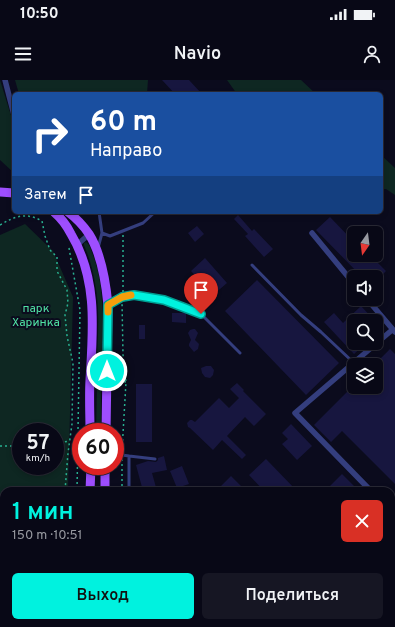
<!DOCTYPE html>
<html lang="ru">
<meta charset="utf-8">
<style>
:root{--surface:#080816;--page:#161623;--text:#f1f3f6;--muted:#989aa1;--line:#292935;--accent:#00f2df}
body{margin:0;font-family:Overpass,sans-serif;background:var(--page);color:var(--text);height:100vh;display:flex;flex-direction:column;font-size:15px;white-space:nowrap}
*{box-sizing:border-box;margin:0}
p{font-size:13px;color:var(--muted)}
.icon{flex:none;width:22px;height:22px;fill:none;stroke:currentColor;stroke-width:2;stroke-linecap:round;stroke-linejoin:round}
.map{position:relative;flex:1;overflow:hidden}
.sheet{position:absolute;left:0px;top:407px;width:395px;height:140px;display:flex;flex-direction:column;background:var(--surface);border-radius:12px 12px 0 0;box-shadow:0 2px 6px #0003,0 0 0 1px var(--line)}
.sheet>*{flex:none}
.guide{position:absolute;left:12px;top:12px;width:371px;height:122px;border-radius:6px;box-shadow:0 2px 6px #0003,0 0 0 1px var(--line);background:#1a4fa0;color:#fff;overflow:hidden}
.needle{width:26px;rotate:194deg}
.controls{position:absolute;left:347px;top:146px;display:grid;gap:8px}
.controls a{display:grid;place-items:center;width:36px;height:36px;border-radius:6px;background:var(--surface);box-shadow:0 2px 6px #0003,0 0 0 1px var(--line);font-size:20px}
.speed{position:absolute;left:12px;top:343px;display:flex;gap:8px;font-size:20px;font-weight:700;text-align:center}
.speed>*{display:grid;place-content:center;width:52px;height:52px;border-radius:50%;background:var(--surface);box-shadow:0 2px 6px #0003,0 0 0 1px var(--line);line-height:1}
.speed small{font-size:10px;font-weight:400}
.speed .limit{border:6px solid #d22;background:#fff;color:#111}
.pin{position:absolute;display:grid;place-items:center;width:34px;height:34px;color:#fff;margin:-41px -17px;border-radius:50% 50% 50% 0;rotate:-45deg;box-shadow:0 0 4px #0007}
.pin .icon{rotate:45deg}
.me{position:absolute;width:44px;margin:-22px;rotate:0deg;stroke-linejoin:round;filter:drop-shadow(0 0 3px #0008)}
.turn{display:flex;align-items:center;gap:14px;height:84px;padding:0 12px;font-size:18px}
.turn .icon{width:52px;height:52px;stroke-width:2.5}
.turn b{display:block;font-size:28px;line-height:34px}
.then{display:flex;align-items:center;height:38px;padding:0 12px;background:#0003;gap:8px;font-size:15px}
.round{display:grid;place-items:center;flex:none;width:42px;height:42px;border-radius:6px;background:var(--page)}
.overview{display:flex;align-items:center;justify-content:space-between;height:68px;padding:0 12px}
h1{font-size:24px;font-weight:600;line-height:30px;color:var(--accent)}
.cta{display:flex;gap:8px;margin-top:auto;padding:8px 12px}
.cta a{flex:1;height:46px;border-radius:6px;background:var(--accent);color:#111;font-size:16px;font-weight:600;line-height:46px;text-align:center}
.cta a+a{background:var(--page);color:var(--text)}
.status{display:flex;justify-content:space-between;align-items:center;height:28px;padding:0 20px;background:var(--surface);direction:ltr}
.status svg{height:11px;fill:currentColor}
header{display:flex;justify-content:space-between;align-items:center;height:52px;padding:0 12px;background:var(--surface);font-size:18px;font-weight:600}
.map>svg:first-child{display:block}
.green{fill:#0e2722;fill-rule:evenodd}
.building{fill:#17163f}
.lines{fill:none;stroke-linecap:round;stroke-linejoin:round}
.path{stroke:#29b191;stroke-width:1.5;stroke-dasharray:2 3;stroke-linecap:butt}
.lane{stroke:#343e7e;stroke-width:3}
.street{stroke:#343e7e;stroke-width:5.5}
.primary{stroke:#9e4eff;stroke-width:9}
.route-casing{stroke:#009d91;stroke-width:10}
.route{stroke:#00f2df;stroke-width:7}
.slow{stroke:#f59e0b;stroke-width:7}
.labels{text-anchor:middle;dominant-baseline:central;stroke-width:4;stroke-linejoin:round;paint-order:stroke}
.park-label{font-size:12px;fill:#50e2a4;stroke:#0b0b1d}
</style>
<div class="status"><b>10:50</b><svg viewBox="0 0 49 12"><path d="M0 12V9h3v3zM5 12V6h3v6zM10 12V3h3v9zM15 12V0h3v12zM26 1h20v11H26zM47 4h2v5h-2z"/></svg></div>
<header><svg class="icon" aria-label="menu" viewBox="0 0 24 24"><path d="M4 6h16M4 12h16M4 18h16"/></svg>Navio<svg class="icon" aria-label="person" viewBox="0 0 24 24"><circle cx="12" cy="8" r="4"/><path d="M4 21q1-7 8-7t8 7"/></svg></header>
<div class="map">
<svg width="395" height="547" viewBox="0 0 395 547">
<rect width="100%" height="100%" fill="#0b0b1d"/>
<path class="green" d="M0,0L14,45V93L0,80Z
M15,0H148L147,14H19Z
M227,0H301L316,14H237Z
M381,75L395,88V115L386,109H381Z
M25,144L53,171L73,217L68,411H4V543H33L30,547H0V155ZM21,352H55V386H21Z
M86,162C90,165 91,170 93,175C107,211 102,260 101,299H96C97,267 101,234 95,203C93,190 89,177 84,165V163Z
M97,306H101V352H96Z"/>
<path class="building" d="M162,0H189L202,14H175Z
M238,135L252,151L254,149L273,169L264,177L245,156L248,154L234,139Z
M330,137L354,162V175H367L373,182L375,180L386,191L376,201V197H362L316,150Z
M197,146L204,154L195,162L188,153Z
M205,178L227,203L213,215L191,191Z
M257,200L339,283L306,315L225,231Z
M361,226L375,241H354V263H366L354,274L324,242L334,233L343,243Z
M172,233H186V243L172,242Z
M139,245H145V259H139Z
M193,249H195L198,253L195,260L199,264L198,269L194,272L189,266V264L191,260L188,253L190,250Z
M390,269L395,274V404L342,351L331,362L314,345L352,307H376V283Z
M206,286H211L214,290L213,295L210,298L205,297L202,293L201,288Z
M237,303L244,310L243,311L266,334L254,346L245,337L227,356L246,375L242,379L222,360L213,370L190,348L188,347L187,343L190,340H192L195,342L219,318L229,328L239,318L230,309Z
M136,304H152V362H136Z
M291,344L312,366L297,380L282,364L288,359L282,353Z
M164,376L167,390L152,393L157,411H143L136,385L148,381L156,382L158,380V378Z
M266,379L297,411H264L249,395Z
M182,386L189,404L177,408L170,391Z
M342,394L359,411H325Z
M231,396L246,411H216Z"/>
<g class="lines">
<path class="path" d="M0,145C15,136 26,132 42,141L45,156L50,170L57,177V191L67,210L68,223L65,235L67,256L73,283L72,344L68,373L65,411
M69,168L80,230L77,411
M123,212V155
M114,301L126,302
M55,363L70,361
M0,366H21
M122,371L126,302L123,275L122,221
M122,379V411
M142,543L145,547"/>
<path class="lane" d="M102,153L110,156L143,143L155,132
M98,168L102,153L99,132
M252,185L301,235L321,252L354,283
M109,225L122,217L134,215L164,220L201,234L240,273
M115,375H122L129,376V411
M129,376L155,379
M0,538L4,540
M12,543L23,547
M244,543L248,547
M85,547L96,543"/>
<path class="street" d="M5,0L14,35
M312,153L354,204
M78,164L86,157L90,155
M367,219L395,252
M371,411L295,333L392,250
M391,431L395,435"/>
<path class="primary" d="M0,112L14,113
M54,132C61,138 67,146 71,154C98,199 93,250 90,300C89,317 90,335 90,352
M68,132C76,138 83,145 89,154C101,173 106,204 108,225L106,352
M90,411L91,386
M105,411V386
M110,543L112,547
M126,543L128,547"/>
</g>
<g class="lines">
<defs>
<path id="route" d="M107,291L108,225L122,217L134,215L164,220L201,234"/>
</defs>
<use href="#route" class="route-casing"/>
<use href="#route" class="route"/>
<path class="slow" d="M108,232V225L122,217L131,215"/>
</g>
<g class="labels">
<g class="park-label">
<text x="36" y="229">парк<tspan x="36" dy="14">Харинка</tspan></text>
</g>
</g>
</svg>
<div class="controls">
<a><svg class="needle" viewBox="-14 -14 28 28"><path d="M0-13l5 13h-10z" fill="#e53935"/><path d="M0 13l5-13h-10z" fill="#989aa1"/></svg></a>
<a><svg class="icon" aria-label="sound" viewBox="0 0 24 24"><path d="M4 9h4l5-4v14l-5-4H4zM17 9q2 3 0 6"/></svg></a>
<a><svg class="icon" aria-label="search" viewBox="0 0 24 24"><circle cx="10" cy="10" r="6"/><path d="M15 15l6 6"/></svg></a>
<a><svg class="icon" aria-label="layers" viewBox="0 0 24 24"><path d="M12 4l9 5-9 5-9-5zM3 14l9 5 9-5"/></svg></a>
</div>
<div class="speed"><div>57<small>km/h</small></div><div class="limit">60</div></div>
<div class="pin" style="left:201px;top:234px;background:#d93025"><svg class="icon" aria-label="arrive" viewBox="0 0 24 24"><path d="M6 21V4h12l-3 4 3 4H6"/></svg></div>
<svg class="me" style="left:107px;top:291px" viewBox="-20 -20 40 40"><circle r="17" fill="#00f2df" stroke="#fff" stroke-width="3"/><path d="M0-11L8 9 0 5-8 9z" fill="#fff"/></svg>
<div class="guide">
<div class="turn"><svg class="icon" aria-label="right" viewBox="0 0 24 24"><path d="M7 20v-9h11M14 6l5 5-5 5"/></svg><div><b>60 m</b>Направо</div></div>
<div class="then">Затем<svg class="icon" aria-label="arrive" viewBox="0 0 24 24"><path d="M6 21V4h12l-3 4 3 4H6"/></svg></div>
</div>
<section class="sheet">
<div class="overview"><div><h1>1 мин</h1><p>150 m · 10:51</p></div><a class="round" style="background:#d93025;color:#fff"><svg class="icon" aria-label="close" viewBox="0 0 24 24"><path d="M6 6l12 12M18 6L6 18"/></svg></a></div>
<div class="cta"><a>Выход</a><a>Поделиться</a></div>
</section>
</div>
